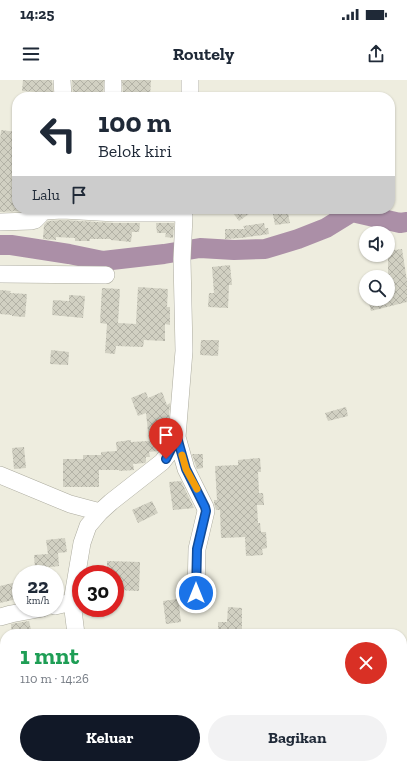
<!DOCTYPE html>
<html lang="id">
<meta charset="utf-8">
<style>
:root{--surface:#fff;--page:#f2f2f3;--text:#1f2937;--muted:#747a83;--accent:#111827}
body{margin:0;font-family:"Zilla Slab",serif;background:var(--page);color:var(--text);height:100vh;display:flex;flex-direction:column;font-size:15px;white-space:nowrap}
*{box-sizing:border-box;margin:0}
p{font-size:13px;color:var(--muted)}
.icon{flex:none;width:22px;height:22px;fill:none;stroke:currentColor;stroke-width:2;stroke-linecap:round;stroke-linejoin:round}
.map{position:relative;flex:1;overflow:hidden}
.details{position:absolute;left:0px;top:549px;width:407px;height:140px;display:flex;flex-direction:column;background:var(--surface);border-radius:16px 16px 0 0;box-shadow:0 1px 3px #0004}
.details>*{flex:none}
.hud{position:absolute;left:12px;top:12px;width:383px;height:122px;border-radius:16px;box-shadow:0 1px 3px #0004;background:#fff;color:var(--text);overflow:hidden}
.fabs{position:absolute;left:359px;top:146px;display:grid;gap:8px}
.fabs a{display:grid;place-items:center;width:36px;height:36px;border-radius:50%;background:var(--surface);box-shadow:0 1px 3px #0004;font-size:20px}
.speed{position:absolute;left:12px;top:485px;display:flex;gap:8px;font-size:20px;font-weight:700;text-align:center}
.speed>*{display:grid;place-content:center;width:52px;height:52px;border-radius:50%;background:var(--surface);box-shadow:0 1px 3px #0004;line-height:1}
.speed small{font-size:10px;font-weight:400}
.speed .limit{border:6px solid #d22;background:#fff;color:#111}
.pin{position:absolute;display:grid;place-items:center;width:34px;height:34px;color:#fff;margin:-41px -17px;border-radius:50% 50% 50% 0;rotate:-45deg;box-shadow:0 0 4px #0007}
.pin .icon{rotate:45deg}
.me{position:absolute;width:44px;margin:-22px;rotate:0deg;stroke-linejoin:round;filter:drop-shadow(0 0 3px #0008)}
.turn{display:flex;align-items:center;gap:14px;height:84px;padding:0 20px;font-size:18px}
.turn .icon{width:52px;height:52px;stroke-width:2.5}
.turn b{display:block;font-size:28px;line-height:34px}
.then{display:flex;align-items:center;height:38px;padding:0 20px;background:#0003;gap:8px;font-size:15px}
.round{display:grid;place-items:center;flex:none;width:42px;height:42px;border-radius:21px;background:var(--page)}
.head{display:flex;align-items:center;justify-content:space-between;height:68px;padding:0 20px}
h1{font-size:24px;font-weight:700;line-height:30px;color:#1e9e55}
.primary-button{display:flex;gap:8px;margin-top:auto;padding:8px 20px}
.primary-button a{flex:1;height:46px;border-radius:24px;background:var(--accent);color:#fff;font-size:16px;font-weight:700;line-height:46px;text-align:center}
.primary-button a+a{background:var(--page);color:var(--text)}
.status{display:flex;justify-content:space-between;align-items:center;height:28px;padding:0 20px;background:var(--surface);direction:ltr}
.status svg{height:11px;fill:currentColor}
header{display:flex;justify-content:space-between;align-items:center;height:52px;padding:0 20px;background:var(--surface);font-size:18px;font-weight:700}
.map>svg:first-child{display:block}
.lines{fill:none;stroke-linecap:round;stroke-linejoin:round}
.river{stroke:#ab8fa7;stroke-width:20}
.building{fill:url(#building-cross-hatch)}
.minor-casing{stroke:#acab9e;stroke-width:18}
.minor{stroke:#fff;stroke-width:17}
.route-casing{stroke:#114b97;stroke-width:10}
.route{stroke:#1a73e8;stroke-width:7}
.slow{stroke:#f59e0b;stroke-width:7}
</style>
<div class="status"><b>14:25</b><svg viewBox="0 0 49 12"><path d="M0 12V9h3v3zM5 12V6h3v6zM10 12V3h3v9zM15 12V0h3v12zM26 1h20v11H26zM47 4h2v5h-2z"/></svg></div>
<header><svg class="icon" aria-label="menu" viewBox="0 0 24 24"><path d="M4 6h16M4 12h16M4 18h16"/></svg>Routely<svg class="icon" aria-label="share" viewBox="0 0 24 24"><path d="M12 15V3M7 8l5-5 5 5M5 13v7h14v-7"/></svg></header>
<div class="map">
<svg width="407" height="689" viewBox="0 0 407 689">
<defs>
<pattern id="building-cross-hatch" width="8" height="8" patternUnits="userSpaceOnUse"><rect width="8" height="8" fill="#d1d0c2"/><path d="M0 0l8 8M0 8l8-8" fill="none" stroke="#b3b2a6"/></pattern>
</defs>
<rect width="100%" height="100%" fill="#eeeddf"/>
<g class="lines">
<path class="river" d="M0,165H11L69,174L103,181L164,174L200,168L234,170L265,169L298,159L326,148L352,132L400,143L407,142"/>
</g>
<path class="building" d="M23,0H52L53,13L22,11Z
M72,0H104L103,17H92V16L73,15Z
M122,0H151L150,17H137V14L123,13Z
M1,50L17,52V129H23V131L0,132V61Z
M230,129H256L239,141Z
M272,129H287L290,143L275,145Z
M63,140L114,143H140L139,152H132L131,162L111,160V159H90V161H75V158L56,157V160L43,159L44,145L48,141Z
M156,143H174L173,158L165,157L166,153H157Z
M264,143L265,148H268L269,154L241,158L225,159V149H245L243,146Z
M402,169L407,201V222L371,231L368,219H388V171Z
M230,185L232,205H229L228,228L208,227L209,213H214L212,187Z
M138,207L168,209L167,227H170V245L165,244V261L144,260L143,267L116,266L115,274L105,273L107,244L100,243L102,208L120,209L118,243L136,244Z
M0,210L11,211L10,213L27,214L25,237L12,236V235L0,234Z
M69,215L85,216L83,238L52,235L53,220L69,221Z
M201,260H219L218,276L200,275Z
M51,270L69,272L68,285L50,284Z
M146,312L148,318L162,312L167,325L170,323L168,347H166V356L158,371L149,372L150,377H146V381L145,383L133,384L134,390L119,391V390H99V407H63V379H83V375H101V372L117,371L116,362L131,360V362L149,361L146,333L138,336L131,318Z
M346,327L348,336L328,341L325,333Z
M24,367L26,388L14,389L12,368Z
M192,374H203V388L197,389Z
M260,378L261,392H258L259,413H263L264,425H257L258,443H260L261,452H266L267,468L262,469L263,475L246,476L245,457L221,458L220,430H216L214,423V420H217L215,386L238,385V380Z
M181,401L194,428L173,430L169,402Z
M152,421L158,433L138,443L132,430Z
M65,458L67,472L58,473L59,486L35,489L34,475L48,474L46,460Z
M107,481L140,482L139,511L115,510V494H107Z
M21,501V518L0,523V506Z
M178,519L181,542L166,544L163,521Z
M228,527L242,528V554H218V542H227Z
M29,541L32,554H12L11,544Z"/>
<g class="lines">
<defs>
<path id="minor" d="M62,0L63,17
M113,17V3
M190,17V0
M63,129V130L115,133V129
M115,133H183
M0,142L31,141L35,140L44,131L63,130
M0,194L106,195
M177,357L186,389L205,427L206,431L197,469L196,513
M0,395L70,424L100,432
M55,526L72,522
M0,537L11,534L43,528
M76,554L72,522L82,463L88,446L100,432L111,422L162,382L169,373L177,357L184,271L182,179L184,136L183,129
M402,640L407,639
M0,684L5,683
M92,684V689
M246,689V684"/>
</defs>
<use href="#minor" class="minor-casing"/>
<use href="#minor" class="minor"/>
</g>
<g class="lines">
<defs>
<path id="route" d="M166,379L177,357L186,389L205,427L206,431L197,469L196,513"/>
</defs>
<use href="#route" class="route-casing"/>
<use href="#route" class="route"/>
<path class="slow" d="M182,375L186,389L197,409"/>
</g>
</svg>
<div class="fabs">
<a><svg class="icon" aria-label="sound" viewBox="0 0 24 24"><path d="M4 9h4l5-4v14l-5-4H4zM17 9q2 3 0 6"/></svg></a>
<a><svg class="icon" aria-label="search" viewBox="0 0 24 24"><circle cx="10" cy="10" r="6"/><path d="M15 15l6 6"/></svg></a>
</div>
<div class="speed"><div>22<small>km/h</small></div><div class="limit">30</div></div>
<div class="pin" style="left:166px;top:379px;background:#d93025"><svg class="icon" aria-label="arrive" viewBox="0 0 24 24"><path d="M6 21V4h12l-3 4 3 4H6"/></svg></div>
<svg class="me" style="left:196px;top:513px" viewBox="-20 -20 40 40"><circle r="17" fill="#1a73e8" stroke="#fff" stroke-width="3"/><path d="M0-11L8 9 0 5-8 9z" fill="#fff"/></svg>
<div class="hud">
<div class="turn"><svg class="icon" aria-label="left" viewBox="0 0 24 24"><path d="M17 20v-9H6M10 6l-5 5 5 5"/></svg><div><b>100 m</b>Belok kiri</div></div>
<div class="then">Lalu<svg class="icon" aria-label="arrive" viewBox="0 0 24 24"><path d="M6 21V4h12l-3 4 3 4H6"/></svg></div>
</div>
<section class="details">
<div class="head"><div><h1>1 mnt</h1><p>110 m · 14:26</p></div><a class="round" style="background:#d93025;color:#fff"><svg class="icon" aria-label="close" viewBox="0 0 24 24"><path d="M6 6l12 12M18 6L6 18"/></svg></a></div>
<div class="primary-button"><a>Keluar</a><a>Bagikan</a></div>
</section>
</div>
